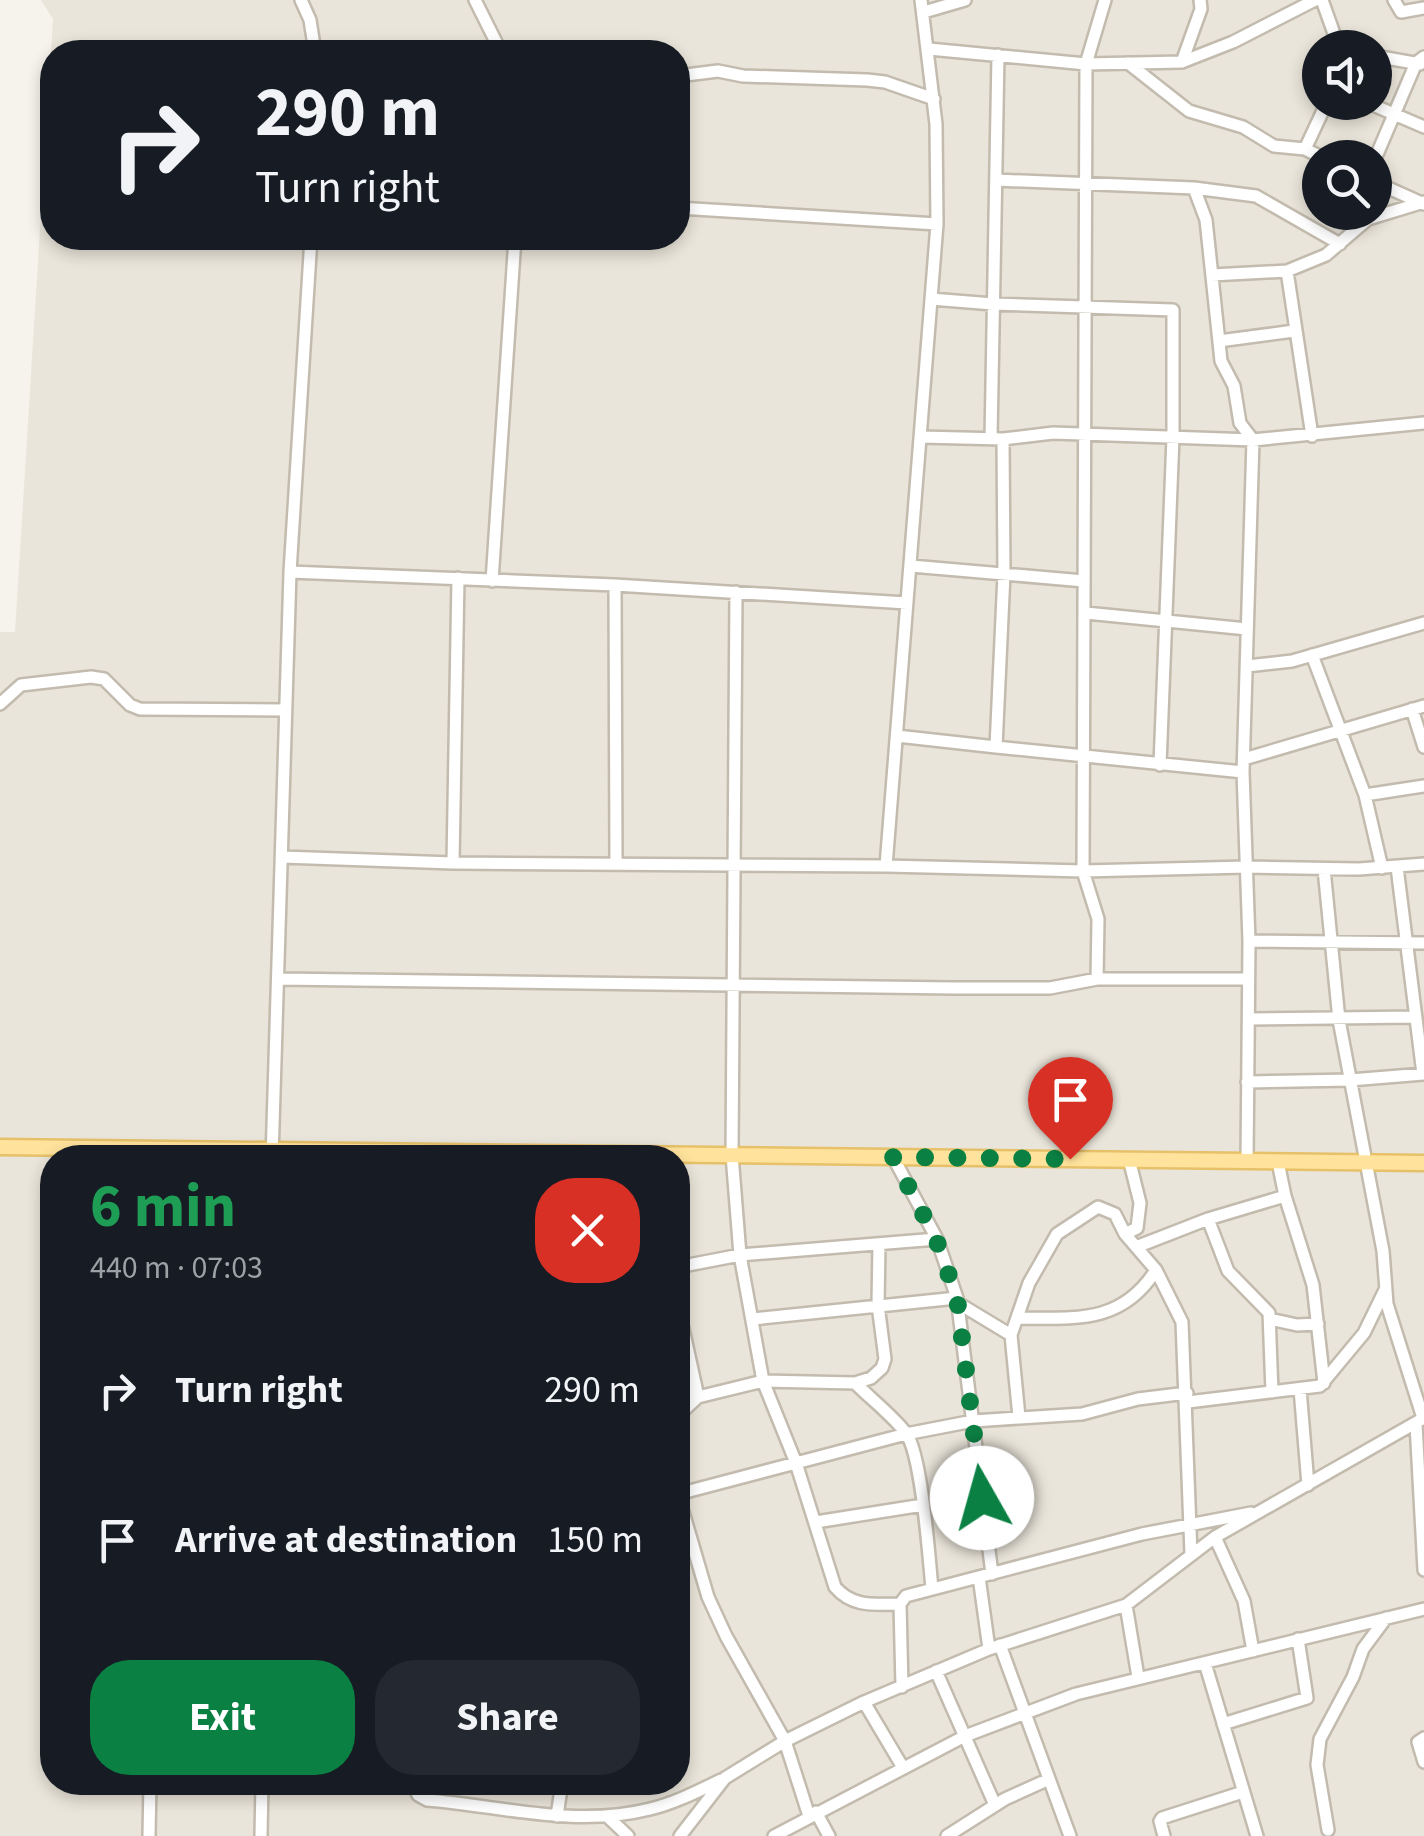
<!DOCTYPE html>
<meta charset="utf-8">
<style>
:root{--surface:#171b24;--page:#242831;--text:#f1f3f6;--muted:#9ea1a6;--accent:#0b8043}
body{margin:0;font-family:"Source Sans 3",sans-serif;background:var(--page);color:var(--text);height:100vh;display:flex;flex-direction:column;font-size:38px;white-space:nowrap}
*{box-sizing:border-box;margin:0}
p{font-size:32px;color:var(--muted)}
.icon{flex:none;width:55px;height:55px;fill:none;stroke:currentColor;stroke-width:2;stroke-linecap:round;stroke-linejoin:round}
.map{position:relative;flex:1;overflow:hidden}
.drawer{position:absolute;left:40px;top:1145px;width:650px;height:650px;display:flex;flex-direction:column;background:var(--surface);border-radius:40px;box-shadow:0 5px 15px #0003}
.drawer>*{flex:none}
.top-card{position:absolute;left:40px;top:40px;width:650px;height:210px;border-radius:40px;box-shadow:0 5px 15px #0003;background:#171b24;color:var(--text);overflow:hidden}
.controls{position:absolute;left:1302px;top:30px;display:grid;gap:20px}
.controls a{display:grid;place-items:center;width:90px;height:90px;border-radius:50%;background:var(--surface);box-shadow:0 5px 15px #0003;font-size:50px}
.pin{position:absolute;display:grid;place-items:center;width:85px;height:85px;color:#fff;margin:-102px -42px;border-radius:50% 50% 50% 0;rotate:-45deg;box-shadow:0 0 10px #0007}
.pin .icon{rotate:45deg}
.me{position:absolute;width:110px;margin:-55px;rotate:353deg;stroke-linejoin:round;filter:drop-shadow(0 0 8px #0008)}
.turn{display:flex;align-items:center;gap:35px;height:210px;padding:0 50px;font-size:45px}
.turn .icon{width:130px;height:130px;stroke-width:2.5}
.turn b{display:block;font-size:70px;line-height:85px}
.round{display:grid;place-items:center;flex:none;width:105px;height:105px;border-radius:40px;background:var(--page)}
.summary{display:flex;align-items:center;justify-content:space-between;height:170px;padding:0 50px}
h1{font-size:60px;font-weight:700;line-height:75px;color:#1e9e55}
.button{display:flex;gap:20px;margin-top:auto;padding:20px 50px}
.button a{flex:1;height:115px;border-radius:40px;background:var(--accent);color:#fff;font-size:40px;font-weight:700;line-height:115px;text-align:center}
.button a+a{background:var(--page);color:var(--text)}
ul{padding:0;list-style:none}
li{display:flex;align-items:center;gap:30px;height:150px;padding:0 50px}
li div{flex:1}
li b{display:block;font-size:38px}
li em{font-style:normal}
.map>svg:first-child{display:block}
.residential{fill:#eae5da;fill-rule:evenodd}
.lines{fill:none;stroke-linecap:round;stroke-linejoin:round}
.minor-casing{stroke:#c2bbae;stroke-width:16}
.major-casing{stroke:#e6c16a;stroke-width:19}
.minor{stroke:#fff;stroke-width:11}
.major{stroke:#ffe39c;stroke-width:14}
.route{stroke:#0b8043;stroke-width:18;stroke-dasharray:0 32.4}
</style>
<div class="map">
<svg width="1424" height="1836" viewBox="0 0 1424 1836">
<rect width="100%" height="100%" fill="#f6f3ec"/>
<path class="residential" d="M41,0H1424V1836H0V632H15L53,19ZM1320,48H1375V102H1320ZM52,52H678V238H52ZM1320,158H1375V212H1320ZM52,1158H678V1782H52Z"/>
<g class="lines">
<defs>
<path id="minor" d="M301,0L310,20L315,52
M475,0L501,52
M1105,0L1086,64L1182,62L1233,42L1315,0
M1322,0L1337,42L1348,48
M1394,0L1401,12L1424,8
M924,12L965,0
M929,49L1086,64L1083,871L1098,919L1097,979
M1375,56L1420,64
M1182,62L1201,9L1200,0
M1128,63L1189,111L1243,127L1274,146L1305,149L1323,158
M678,76L718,71L743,76L867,80L885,82L934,99
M1366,102L1424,127
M1305,149L1327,102
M1375,159L1416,63L1424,57
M996,180L1194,188L1256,196L1340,244
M1375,182L1424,204
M1194,188L1206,220L1221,361L1234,386L1240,423L1253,440L1243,772L1249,941L1247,1162
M678,208L937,224
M1287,271L1312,436
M1212,275L1287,271L1326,255L1368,219L1424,202
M931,299L993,304L1173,310V437L1160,765
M1219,341L1294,331
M920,437L1003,439L1053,433L1253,440L1424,423
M991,438L998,55
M911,566L1084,581
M290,572L615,585L907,603
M492,581L515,238
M615,585L616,864
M1086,613L1247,629
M1312,655L1365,795L1382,868
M1247,666L1292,661L1424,623
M0,704L21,685L91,677L104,679L130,705L140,709L284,710
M1412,709L1424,747
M897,736L996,747L1004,574L1003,439
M996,747L1243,772
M1244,759L1424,706
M1365,795L1424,786
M282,857L453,863L886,866L937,224L936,124L921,0
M453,863L458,578
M886,866L1083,871L1247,867L1359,869L1424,864
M1397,867L1423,1074
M1324,869L1339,1020L1383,1251L1387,1304L1423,1418
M1249,941L1424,943
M279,979L953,988H1050L1097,979H1248
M1249,1019L1416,1017
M1247,1082L1350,1080L1424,1074
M893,1157L937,1239L957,1298L992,1574
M272,1158L290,572L311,238
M1129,1159L1140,1203L1137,1228L1125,1234L1156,1270L1182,1322L1191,1554
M1278,1162L1285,1196L1313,1285L1324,1383
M1208,1219L1228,1271L1269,1313L1272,1392
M1136,1247L1208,1219L1285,1196
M678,1267L740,1255L937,1239
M958,1303L1011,1335
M678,1306L698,1397
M1017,1318C1074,1318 1121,1325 1156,1270
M753,1319L957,1298
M1270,1319L1297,1325L1318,1324
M855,1383L871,1378L882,1368L885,1359L878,1305L879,1244
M1300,1389L1308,1485
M678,1392H697
M1188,1402L1320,1386L1364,1333L1385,1290
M1019,1417L1011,1335L1029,1283L1057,1234L1098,1207L1115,1214L1125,1234
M1416,1424L1424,1570
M678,1430L682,1412L698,1397L763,1381L740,1255L732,1155L736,592
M678,1494L906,1434L973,1421L1082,1414L1138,1399L1187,1393
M678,1495L708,1597L726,1636L785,1741L809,1816
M816,1522L923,1505
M1215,1537L1244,1601L1253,1651
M979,1577L989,1649
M900,1604C875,1604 853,1608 835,1587L796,1463L763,1381L855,1383C871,1399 892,1415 906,1433C922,1455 929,1558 932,1589
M1126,1605L1138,1677
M1000,1645L1070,1836
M1205,1663L1257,1836
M936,1671L995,1805
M902,1687L900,1604L906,1596L1142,1534L1251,1513
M864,1702L902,1766
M1223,1724L1307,1698L1298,1639
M1424,1738L1418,1742L1424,1762
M412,1782L418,1795L427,1800C502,1806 575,1828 650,1809C675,1803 698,1791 721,1780
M816,1812L829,1836
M557,1816L562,1782
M608,1817L628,1836
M1328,1830L1317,1765L1320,1739L1353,1677L1363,1649L1386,1618
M149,1836L150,1782
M261,1836L262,1782
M680,1836L725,1778L785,1741L864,1702L989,1649L1126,1605L1215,1537L1424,1418
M774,1836L965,1736L1076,1694L1424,1609
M947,1836L1005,1799L1047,1780
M1164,1836L1160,1821L1162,1818L1243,1792"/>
<path id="major" d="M0,1147L1424,1163"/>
</defs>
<use href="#minor" class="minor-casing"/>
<use href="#major" class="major-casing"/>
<use href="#minor" class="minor"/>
<use href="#major" class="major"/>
</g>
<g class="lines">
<path class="route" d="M982,1498L957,1298L936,1239L893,1157L1070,1159"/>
</g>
</svg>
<div class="controls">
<a><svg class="icon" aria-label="sound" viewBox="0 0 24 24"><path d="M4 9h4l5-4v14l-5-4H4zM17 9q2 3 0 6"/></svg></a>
<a><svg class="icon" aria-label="search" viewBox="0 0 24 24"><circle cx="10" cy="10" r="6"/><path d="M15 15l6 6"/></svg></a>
</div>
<div class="pin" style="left:1070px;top:1159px;background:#d93025"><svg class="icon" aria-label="arrive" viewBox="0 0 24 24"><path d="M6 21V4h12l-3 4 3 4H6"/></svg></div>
<svg class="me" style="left:982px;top:1498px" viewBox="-20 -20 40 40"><circle r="19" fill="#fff"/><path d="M0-13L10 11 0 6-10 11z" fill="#0b8043"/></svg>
<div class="top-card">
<div class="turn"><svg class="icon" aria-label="right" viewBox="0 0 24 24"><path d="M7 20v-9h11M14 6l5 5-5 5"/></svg><div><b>290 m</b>Turn right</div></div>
</div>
<section class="drawer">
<div class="summary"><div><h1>6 min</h1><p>440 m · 07:03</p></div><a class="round" style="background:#d93025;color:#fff"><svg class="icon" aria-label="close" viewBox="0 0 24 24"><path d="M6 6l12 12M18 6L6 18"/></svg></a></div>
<ul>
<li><svg class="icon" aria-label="right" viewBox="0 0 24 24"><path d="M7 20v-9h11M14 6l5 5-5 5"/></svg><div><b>Turn right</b></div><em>290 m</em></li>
<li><svg class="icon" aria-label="arrive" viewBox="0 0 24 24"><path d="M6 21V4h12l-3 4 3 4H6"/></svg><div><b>Arrive at destination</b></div><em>150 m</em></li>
</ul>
<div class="button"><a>Exit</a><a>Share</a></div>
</section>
</div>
